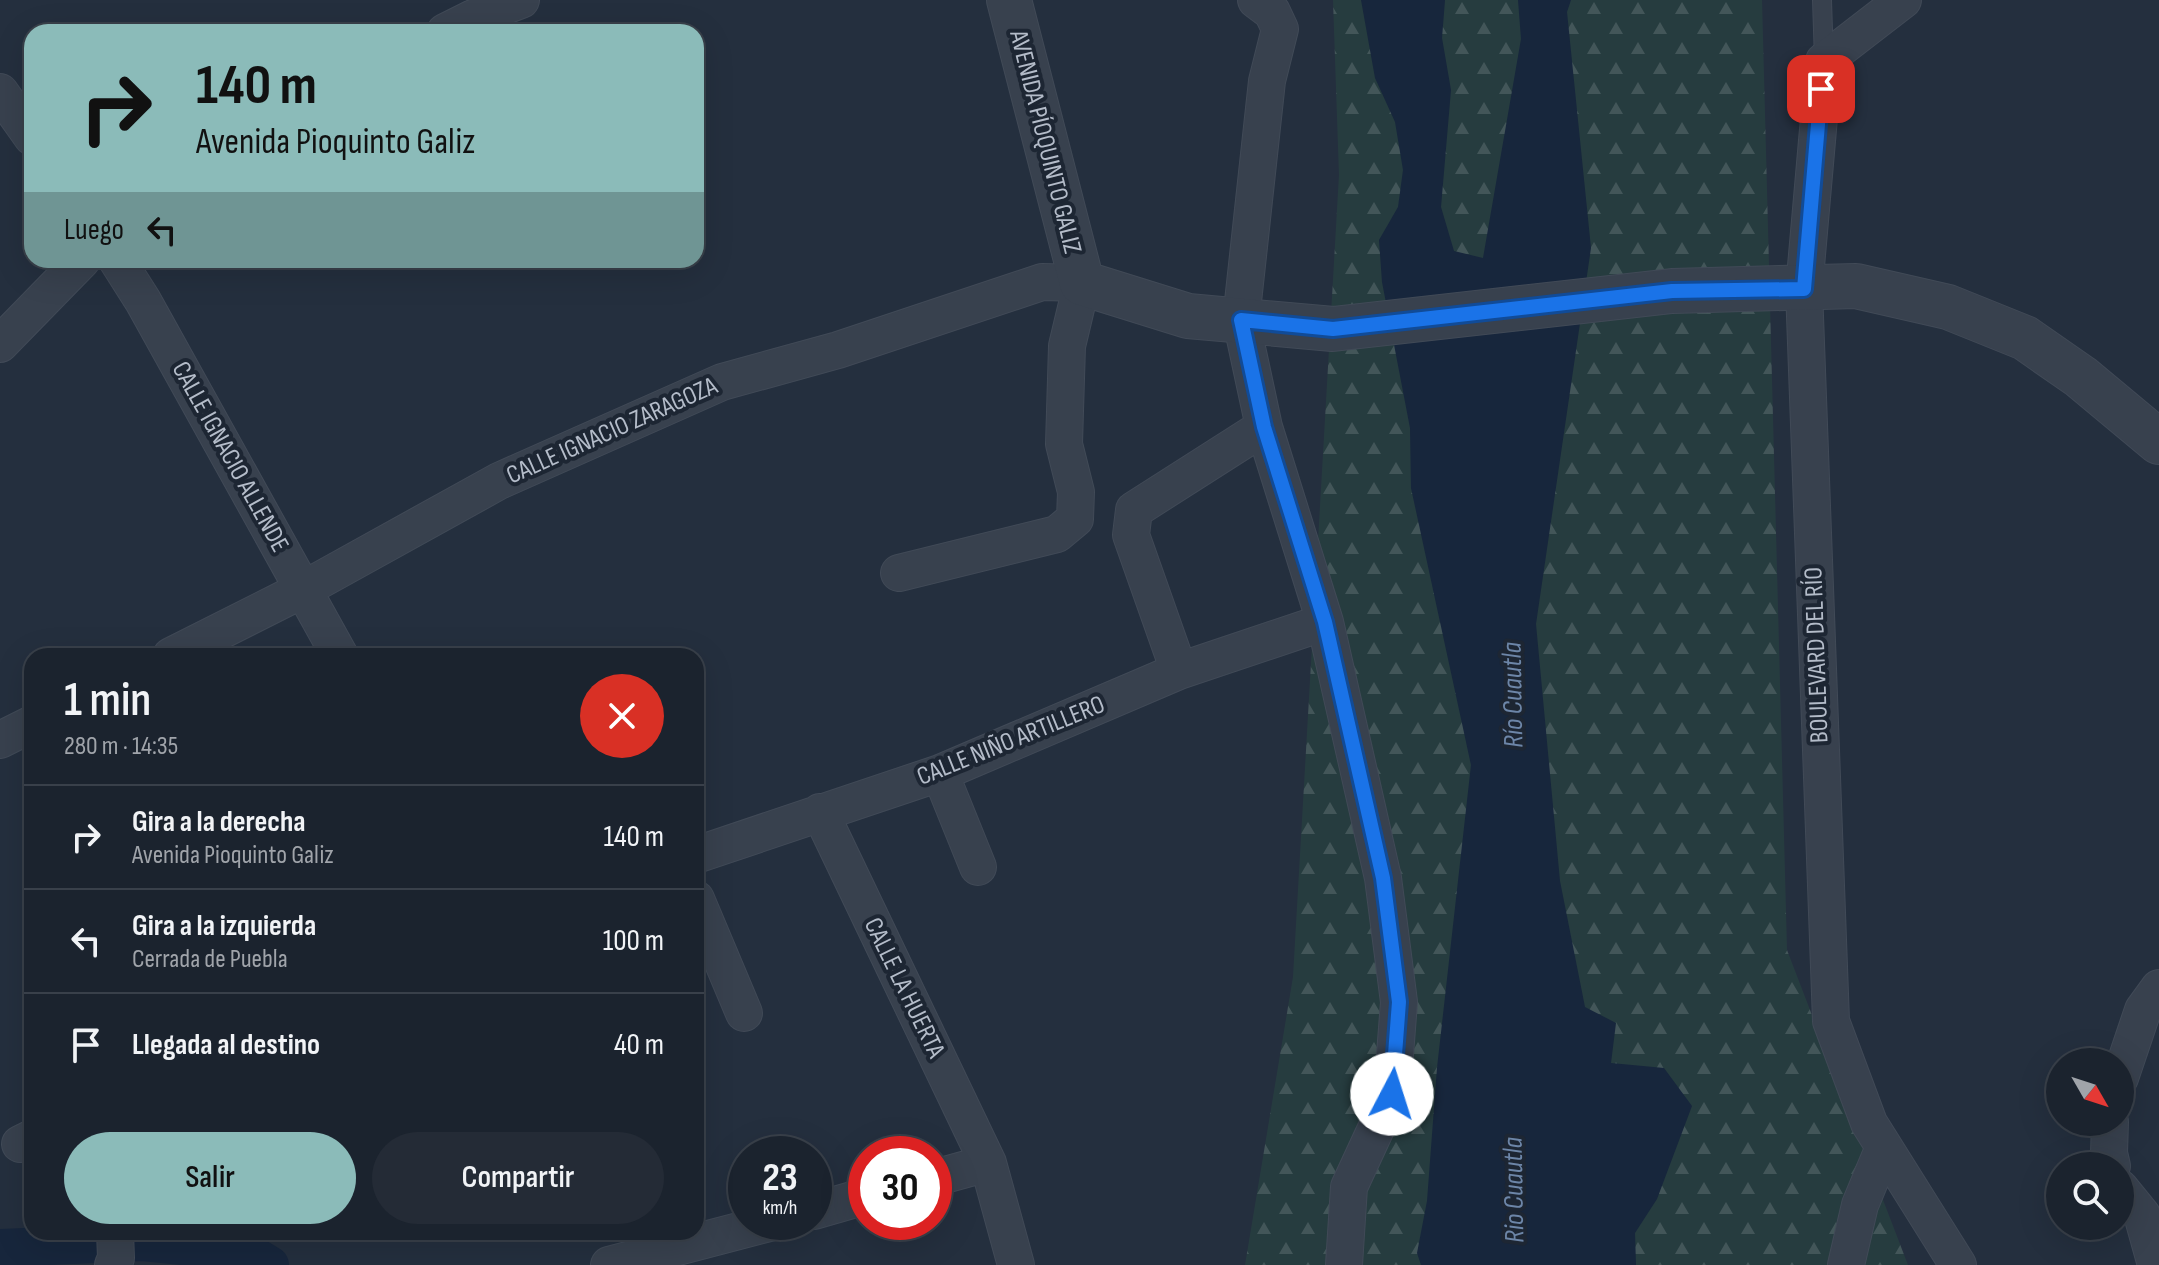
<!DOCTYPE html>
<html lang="es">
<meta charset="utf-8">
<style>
:root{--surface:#1b232e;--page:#242b36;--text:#f1f3f6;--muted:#a0a4aa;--line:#39404a;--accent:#8bbbb9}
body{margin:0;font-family:"Sofia Sans Condensed",sans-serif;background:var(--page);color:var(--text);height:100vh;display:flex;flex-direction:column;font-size:30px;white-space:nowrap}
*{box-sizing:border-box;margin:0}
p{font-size:26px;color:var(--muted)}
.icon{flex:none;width:44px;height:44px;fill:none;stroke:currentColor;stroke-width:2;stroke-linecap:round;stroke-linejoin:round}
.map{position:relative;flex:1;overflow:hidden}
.details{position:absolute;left:24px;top:648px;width:680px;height:592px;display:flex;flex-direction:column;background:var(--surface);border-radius:24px;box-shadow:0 8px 32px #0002,0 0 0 2px var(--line)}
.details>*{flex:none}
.top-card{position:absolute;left:24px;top:24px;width:680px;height:244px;border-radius:24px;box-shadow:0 8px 32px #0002,0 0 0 2px var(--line);background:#8bbbb9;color:#111;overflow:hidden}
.needle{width:52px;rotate:129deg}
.buttons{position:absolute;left:2046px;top:1048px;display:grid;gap:16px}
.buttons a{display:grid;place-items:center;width:88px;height:88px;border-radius:50%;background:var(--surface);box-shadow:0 8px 32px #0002,0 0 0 2px var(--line);font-size:40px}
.speed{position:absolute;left:728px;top:1136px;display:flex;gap:16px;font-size:40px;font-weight:700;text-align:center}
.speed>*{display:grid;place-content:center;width:104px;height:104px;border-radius:50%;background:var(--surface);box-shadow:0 8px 32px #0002,0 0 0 2px var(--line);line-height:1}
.speed small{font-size:20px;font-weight:400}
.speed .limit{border:12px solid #d22;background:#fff;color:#111}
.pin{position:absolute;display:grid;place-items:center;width:68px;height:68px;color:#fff;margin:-34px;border-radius:16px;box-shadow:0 4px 12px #0006}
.me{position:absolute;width:88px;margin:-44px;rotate:5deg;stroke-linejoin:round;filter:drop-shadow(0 0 6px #0008)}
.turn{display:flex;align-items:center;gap:28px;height:168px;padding:0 40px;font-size:36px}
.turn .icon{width:104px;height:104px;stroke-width:2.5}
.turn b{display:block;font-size:56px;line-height:68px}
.then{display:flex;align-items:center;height:76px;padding:0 40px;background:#0003;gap:16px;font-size:30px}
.round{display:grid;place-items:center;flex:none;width:84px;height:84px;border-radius:42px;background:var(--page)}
.headline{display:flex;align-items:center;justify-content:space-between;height:136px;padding:0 40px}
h1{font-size:48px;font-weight:600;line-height:60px}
.cta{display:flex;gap:16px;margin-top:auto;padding:16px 40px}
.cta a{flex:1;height:92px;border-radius:48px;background:var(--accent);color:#111;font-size:32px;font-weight:600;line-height:92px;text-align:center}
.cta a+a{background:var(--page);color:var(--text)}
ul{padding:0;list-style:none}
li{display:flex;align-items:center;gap:24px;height:104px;padding:0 40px;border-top:2px solid var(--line)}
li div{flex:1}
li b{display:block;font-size:30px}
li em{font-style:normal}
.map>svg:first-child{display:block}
.forest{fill:url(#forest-firs)}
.water{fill:#17263c}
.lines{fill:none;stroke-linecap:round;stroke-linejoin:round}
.canal{stroke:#17263c;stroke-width:38}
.service-casing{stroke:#414a57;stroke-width:20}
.minor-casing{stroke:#414a57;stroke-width:38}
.tertiary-casing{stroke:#414a57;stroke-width:46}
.service{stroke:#38414e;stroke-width:18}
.minor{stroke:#38414e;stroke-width:36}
.tertiary{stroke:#38414e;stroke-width:44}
.route-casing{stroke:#114b97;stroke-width:20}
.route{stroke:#1a73e8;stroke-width:14}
.labels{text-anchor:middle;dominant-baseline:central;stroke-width:8;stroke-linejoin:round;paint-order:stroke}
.street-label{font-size:26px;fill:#b4bcc9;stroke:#1d2633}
.water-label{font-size:28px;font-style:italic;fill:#6d86a8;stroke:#1d2633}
</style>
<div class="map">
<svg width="2159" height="1265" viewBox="0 0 2159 1265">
<defs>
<pattern id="forest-firs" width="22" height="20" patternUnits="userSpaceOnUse" patternTransform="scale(2)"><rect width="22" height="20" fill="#263c3f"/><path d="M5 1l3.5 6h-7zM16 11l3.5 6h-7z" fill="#435659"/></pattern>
</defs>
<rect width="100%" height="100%" fill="#242f3e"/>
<path class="forest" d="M1333,0H1762L1787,950L1908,1265H1245L1293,977L1339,175Z"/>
<path class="water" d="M1361,0H1445L1442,38L1451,90L1441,207L1454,251L1483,258L1521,39L1518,0H1571L1567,12L1591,248L1536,624L1560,881L1585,1007L1616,1023L1611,1063L1664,1068L1692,1106L1657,1199L1635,1233L1636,1265H1421L1417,1253L1427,1201L1437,1068L1471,765L1411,488L1410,428L1382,282L1379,240L1398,207L1403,170L1395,122L1375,78Z"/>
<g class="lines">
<path class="canal" d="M0,1248L143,1242L250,1253L270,1265"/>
<defs>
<path id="service" d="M1822,0L1824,61"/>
<path id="minor" d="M1256,0L1272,12L1280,29L1267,81L1241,320L1264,427L1325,622L1383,878L1399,1002L1392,1094L1349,1187L1344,1265
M1903,0L1824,61L1804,289L1831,1021L1869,1123L1958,1265
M445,32L473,18L521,0
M0,92L32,137
M117,260L143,301L340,656
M0,344L82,260
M171,656L304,589L499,481L722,382L838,350L1042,282L1082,283L1067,346L1064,444L1076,492L1075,519L1057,534L899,573
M1179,671L1131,535L1134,510L1264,427
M0,740L32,724
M940,773L978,867
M820,812L988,1163L1016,1265
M696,855L940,773L1179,671L1325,622
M696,899L744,1013
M2120,1078L2143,1010L2159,988
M2110,1122L2109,1153L2112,1166
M20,1144L32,1138
M934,1178L988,1163
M2120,1188L2142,1215L2156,1265
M814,1211L866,1196
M113,1265L116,1258L115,1232
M609,1265L773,1222
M1846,1265L1860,1205L1884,1147"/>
<path id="tertiary" d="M1009,0L1082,283L1188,316L1333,329L1672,291L1856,286L1948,307L2025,338L2081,377L2159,442"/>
</defs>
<use href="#service" class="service-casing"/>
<use href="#minor" class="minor-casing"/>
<use href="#tertiary" class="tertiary-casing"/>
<use href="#service" class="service"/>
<use href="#minor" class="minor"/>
<use href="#tertiary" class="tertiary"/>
</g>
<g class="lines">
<defs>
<path id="route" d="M1392,1094L1399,1002L1383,878L1325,622L1264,427L1241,320L1333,329L1672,291L1804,289L1821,89"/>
</defs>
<use href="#route" class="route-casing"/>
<use href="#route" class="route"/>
</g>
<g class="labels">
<g class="street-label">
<text transform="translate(1045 142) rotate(76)">AVENIDA PÍOQUINTO GALIZ</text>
<text transform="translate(612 431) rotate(-24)">CALLE IGNACIO ZARAGOZA</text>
<text transform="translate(230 457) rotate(61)">CALLE IGNACIO ALLENDE</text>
<text transform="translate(1817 655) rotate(-92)">BOULEVARD DEL RÍO</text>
<text transform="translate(1011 741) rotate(-22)">CALLE NIÑO ARTILLERO</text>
<text transform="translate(904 988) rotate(64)">CALLE LA HUERTA</text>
</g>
<g class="water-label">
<text transform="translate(1513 695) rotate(-91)">Río Cuautla</text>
<text transform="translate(1514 1190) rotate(-91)">Rio Cuautla</text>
</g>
</g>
</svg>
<div class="buttons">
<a><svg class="needle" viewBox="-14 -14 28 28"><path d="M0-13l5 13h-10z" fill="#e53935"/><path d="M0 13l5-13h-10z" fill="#a0a4aa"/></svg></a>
<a><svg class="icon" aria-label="search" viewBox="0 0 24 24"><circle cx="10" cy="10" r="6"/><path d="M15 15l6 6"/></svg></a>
</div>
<div class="speed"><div>23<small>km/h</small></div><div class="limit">30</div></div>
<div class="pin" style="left:1821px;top:89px;background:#d93025"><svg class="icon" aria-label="arrive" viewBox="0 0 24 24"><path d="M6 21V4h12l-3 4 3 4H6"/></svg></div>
<svg class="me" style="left:1392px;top:1094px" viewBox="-20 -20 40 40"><circle r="19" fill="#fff"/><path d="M0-13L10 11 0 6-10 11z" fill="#1a73e8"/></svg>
<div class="top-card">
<div class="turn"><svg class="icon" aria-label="right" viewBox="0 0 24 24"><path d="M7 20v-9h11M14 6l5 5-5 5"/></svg><div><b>140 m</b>Avenida Pioquinto Galiz</div></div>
<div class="then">Luego<svg class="icon" aria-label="left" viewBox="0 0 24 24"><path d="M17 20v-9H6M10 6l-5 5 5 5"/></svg></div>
</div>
<section class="details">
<div class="headline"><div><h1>1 min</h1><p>280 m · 14:35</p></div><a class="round" style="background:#d93025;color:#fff"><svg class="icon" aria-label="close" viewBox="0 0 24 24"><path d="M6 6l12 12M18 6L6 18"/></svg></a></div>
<ul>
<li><svg class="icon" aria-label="right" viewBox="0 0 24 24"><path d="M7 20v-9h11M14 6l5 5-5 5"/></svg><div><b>Gira a la derecha</b><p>Avenida Pioquinto Galiz</p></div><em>140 m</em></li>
<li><svg class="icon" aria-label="left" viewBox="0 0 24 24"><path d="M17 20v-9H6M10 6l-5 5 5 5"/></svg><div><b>Gira a la izquierda</b><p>Cerrada de Puebla</p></div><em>100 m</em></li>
<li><svg class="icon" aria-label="arrive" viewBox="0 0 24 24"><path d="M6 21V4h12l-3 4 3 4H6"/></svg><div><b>Llegada al destino</b></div><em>40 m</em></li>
</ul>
<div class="cta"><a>Salir</a><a>Compartir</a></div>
</section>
</div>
